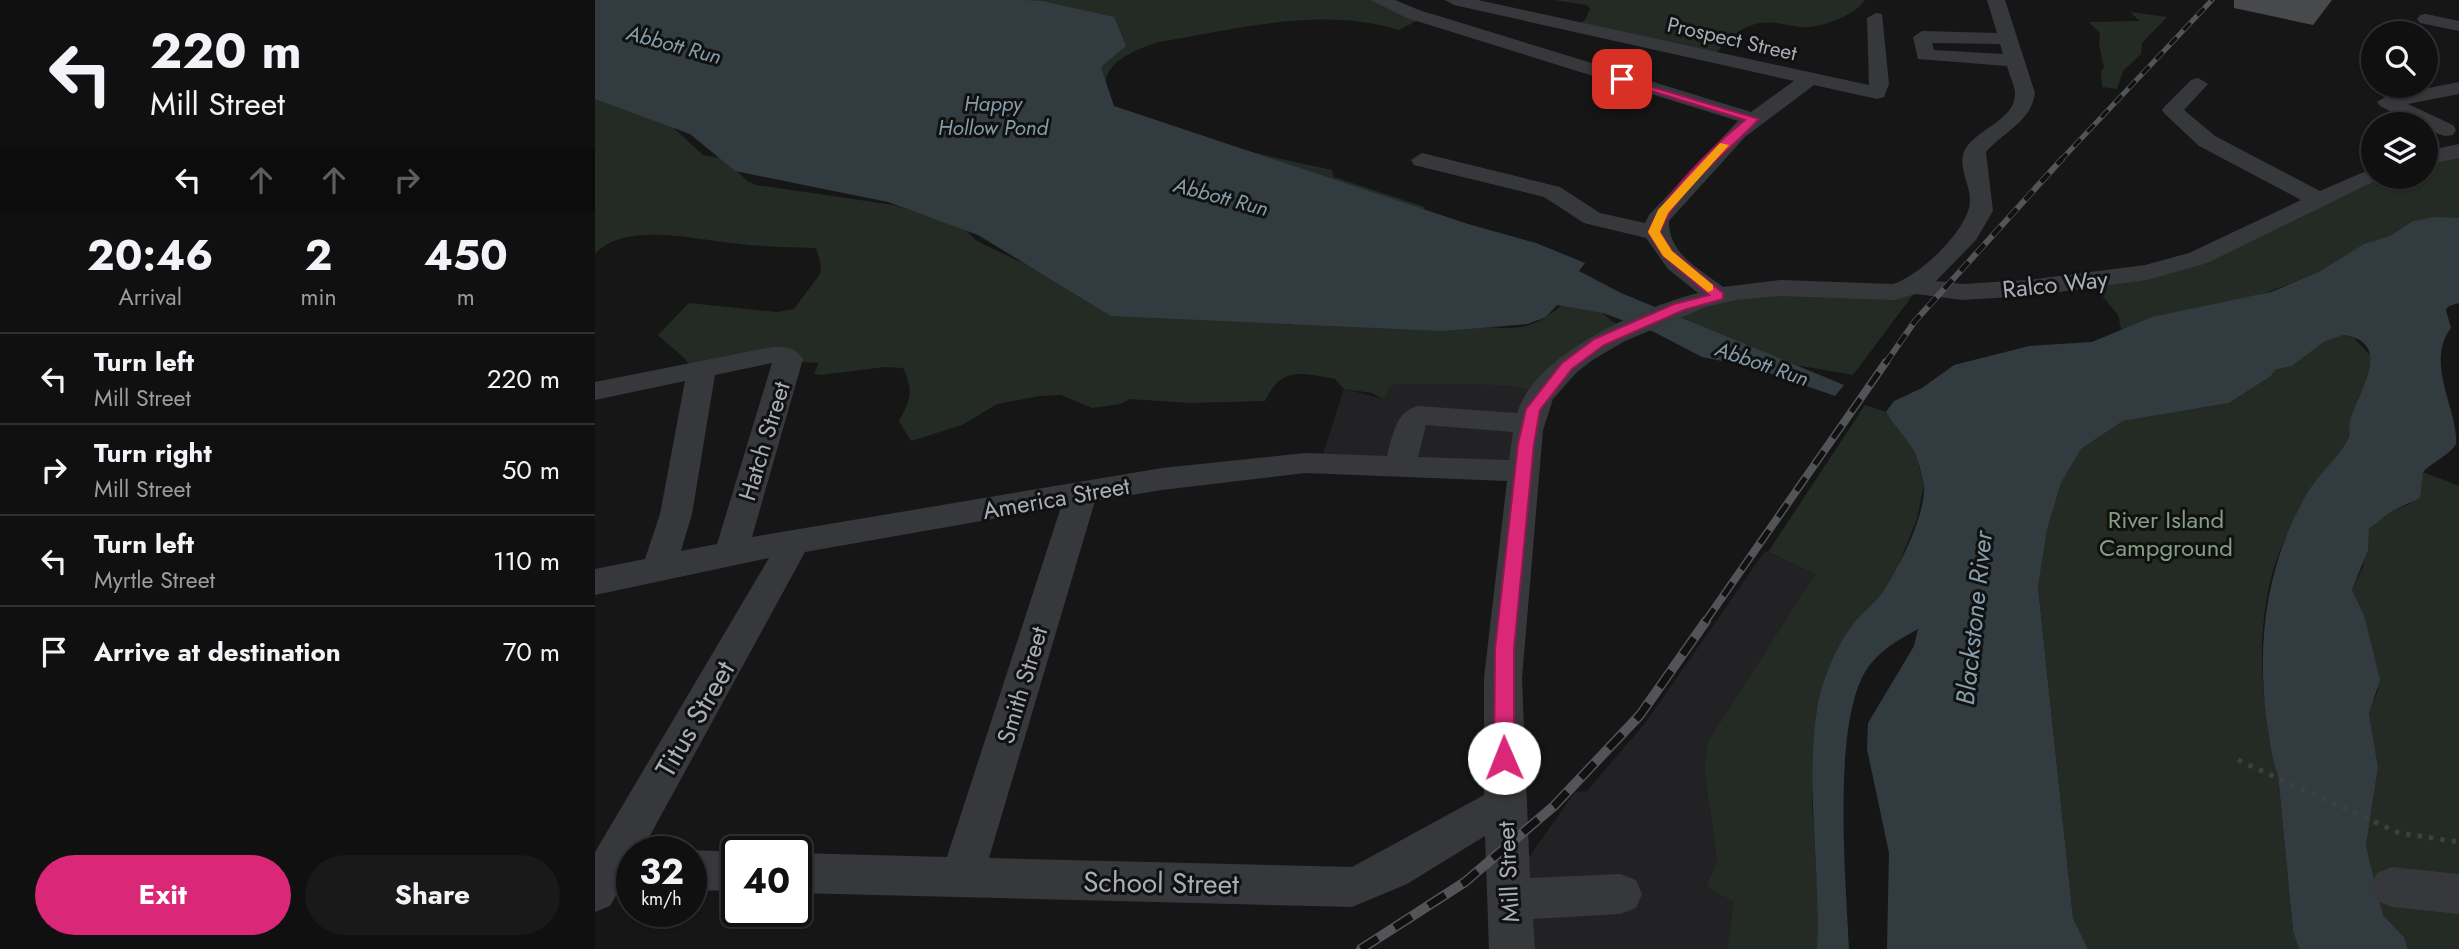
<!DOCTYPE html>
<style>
:root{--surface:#101011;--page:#19191a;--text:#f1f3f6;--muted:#9c9d9f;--line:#303031;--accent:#db2777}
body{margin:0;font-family:Jost,sans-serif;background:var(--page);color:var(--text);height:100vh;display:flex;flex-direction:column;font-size:26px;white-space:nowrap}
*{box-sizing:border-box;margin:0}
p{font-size:23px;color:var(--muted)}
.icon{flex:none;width:38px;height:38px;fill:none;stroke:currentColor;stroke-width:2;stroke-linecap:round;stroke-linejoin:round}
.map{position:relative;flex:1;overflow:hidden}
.panel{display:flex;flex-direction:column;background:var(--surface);width:595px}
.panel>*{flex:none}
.guide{background:#101011;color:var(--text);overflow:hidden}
.controls{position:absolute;left:1766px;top:21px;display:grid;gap:14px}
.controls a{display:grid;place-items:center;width:77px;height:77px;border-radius:50%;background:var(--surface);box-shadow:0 2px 5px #0004,0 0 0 2px var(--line);font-size:35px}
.speed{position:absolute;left:21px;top:836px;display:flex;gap:14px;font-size:35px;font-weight:700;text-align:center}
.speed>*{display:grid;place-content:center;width:91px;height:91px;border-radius:50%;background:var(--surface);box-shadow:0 2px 5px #0004,0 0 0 2px var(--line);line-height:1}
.speed small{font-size:18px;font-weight:400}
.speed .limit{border:4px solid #111;border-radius:10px;background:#fff;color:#111}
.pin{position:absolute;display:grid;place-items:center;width:60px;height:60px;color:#fff;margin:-30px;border-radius:14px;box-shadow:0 4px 10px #0006}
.me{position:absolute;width:77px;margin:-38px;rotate:359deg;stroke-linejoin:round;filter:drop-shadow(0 0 5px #0008)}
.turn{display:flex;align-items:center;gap:24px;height:147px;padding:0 35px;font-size:32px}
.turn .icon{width:91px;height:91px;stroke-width:2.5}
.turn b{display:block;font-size:49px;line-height:60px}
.lanes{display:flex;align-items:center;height:66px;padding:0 35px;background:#0003;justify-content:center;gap:35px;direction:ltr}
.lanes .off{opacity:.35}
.eta{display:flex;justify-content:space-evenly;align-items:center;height:119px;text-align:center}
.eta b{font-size:42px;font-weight:700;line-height:49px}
.action{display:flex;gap:14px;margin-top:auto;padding:14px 35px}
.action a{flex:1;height:80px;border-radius:42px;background:var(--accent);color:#fff;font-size:28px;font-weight:700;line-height:80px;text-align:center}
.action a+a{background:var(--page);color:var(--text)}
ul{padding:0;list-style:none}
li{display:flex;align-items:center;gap:21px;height:91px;padding:0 35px;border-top:2px solid var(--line)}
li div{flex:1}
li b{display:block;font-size:26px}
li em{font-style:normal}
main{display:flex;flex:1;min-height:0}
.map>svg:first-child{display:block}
.built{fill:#222224}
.green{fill:#242b24}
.water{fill:#323b40}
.building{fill:#48494c}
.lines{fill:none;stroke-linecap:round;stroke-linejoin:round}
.path{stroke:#3d3f42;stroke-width:5;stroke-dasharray:4.5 7;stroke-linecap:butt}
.minor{fill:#37383c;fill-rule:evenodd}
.rail-far3-casing{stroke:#525458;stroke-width:5}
.rail-far2-casing{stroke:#525458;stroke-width:6}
.rail-far1-casing{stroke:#525458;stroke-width:8}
.rail-casing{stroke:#525458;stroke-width:10}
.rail-far3{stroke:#111112;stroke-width:3.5;stroke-dasharray:10;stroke-linecap:butt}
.rail-far2{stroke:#111112;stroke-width:4.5;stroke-dasharray:12;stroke-linecap:butt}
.rail-far1{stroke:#111112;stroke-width:5;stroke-dasharray:16;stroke-linecap:butt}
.rail{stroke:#111112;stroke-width:7;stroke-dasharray:20;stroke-linecap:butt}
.route{fill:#db2777;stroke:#8e194d;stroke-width:2}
.slow{fill:#f59e0b}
.labels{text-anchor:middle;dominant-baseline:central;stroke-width:6;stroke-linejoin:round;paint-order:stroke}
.far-street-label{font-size:21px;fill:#a9aeb6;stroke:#111112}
.far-water-label{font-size:21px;font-style:italic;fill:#849ead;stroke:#111112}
.street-label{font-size:24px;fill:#a9aeb6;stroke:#111112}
.park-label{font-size:24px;fill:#839e82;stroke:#111112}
.water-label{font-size:26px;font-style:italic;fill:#849ead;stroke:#111112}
.near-street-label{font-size:28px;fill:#a9aeb6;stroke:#111112}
</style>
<main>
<section class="panel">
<div class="guide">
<div class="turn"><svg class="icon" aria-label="left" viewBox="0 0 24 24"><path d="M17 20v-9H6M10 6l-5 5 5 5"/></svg><div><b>220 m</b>Mill Street</div></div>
<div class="lanes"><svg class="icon" aria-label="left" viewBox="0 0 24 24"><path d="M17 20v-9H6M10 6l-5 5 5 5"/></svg><svg class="icon off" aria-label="ahead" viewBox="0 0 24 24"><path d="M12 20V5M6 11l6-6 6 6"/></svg><svg class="icon off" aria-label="ahead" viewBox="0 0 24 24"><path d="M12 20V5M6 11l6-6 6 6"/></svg><svg class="icon off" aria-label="right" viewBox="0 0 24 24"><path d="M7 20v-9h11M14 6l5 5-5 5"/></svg></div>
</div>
<div class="eta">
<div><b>20:46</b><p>Arrival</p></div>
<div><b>2</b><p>min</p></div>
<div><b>450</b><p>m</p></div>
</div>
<ul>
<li><svg class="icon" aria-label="left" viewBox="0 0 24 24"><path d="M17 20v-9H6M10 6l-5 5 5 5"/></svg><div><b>Turn left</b><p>Mill Street</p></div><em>220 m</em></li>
<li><svg class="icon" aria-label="right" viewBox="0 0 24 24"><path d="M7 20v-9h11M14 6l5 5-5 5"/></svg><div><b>Turn right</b><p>Mill Street</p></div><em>50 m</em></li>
<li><svg class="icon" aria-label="left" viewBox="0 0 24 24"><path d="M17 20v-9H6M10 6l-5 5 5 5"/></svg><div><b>Turn left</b><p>Myrtle Street</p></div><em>110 m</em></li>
<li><svg class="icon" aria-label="arrive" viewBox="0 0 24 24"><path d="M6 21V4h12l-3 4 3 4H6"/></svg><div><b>Arrive at destination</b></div><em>70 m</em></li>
</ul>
<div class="action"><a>Exit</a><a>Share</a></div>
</section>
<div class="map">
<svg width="1864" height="949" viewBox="0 0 1864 949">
<rect width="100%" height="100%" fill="#161617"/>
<path class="built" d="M805,384L909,385L958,394L934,462L726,460L749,389L788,399L796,386Z
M1170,551L1220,574L1112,743L1109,768L1122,861L1111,887L1139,902L1132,949H929L924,871L980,792L992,791L1051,722Z"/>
<path class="green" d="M301,0H792L829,17L804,30C726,6 642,29 563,42C546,48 520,57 512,75C509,82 510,95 510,103C587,136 655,153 737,170L739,177L830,207L828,212L604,150Z
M959,0H1270C1261,15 1224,29 1206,27C1189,25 1174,19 1157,25C1139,31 1131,43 1119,55L982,25L990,20L995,9L992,5Z
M1535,12L1572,17L1547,43L1546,54L1528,71L1522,89L1507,87L1506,71L1509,67L1504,45L1505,33L1494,22L1545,21Z
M0,97L59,110L108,155L130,159L152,181L161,185L299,205L368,228L382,241L500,298L668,318L695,325L707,320L912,328C938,328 950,319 970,303L1005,311L1018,322L1039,329L996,355L958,394L909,385L805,384L796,386L788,399L777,393L749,389L740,379C707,373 686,366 670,401L595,403L535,399L525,404L497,408L466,395L445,396L402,404L367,425L316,441L304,421C316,399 319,392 308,368L290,367L226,375L219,374L224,363L166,360L100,374C92,356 77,349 63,335L94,303L182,312L199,309L225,274L226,265L221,248C196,247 170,247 145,244C106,241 30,220 0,254Z
M1864,151V222L1653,299L1528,337L1523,315L1496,282L1591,265L1778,177H1830L1831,158Z
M1320,292L1258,375L1178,361L1080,317L1121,297Z
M1748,335L1759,338L1777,357L1772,384L1755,421L1753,440C1731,470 1706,505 1690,539C1666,590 1663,656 1671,712C1674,733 1675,756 1683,775L1698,931L1704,949H1493L1478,918L1443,586L1452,530L1466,483L1486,449L1528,421L1634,403L1676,376L1680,370L1697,366L1729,342Z
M1270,405L1291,412L1311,438L1322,458L1329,485L1322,519L1301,571L1285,595L1254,630L1233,674L1222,708L1217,802L1224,912L1222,949H1132L1139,902L1111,887L1122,861L1109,768L1112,743L1220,574L1173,552Z
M1828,472L1864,486V949H1813L1809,937L1788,915L1771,846L1783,767L1774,714L1783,690L1769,615L1757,590L1768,567L1774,529L1797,511L1815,504Z"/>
<path class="water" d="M0,0H430L447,1L519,17L531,46L506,67L519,106L873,224L941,243L990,263L984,271L1026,293L1249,385L1240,396L1157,367L1107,357L1059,332L1008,313L962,305L951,317L933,324L847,331L516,316L383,235L293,202L140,171L95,134L0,99Z
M1840,217L1864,218V303L1854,306L1851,310L1856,328C1829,362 1864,412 1861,444C1855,455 1837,462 1828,472L1825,498L1797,511L1774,529L1773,550L1757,590L1769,615L1785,680L1774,714L1783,767L1771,846L1788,915L1809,937L1813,949H1704L1698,931L1683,775C1676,759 1675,741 1672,723C1661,642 1671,563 1713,492C1724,473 1741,460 1752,441C1756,434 1753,428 1755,421C1762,394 1801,342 1748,335L1729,342L1697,366L1680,370L1676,376L1634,403L1528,421L1486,449L1466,483L1452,530L1443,587L1478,918L1493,949H1292L1294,853L1272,749L1273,723L1319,646L1323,629C1302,641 1284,650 1270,672C1237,728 1251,882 1254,949H1222C1226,869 1210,789 1222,709C1226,684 1239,651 1254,630C1262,617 1276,607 1286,594C1302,572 1331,515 1329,486C1328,479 1324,463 1321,456C1314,439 1300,428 1291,412L1299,401L1327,388L1359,365L1434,346L1497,342L1557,317L1676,292L1724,272L1769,244L1795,236L1818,221Z"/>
<path class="building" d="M1639,0H1737L1718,25L1639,8Z"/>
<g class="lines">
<path class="path" d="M1643,760L1804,833L1864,842"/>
<path class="minor" d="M776,0H800L824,10L1156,112L1199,81L859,5L850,0H883L1274,85L1272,18L1281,13L1287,14L1294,84L1289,97L1282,99L1219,85L1150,137L1074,221C1073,254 1105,269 1128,287L1186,280L1298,284C1323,277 1376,228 1375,200C1375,184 1363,168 1369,152C1378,129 1422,121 1420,92C1419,84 1414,74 1412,66L1323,59L1318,37L1327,31L1402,33L1392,0H1410L1440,93C1436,122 1408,132 1391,152L1398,211L1381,240L1341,281L1367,284L1433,280L1550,265L1594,253L1706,200L1604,146L1570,114L1567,110L1570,106L1596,80L1603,78L1613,84L1589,110L1620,136L1725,191L1778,168V177H1788L1612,263L1552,280L1433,296L1367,300L1321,294L1299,300L1186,296L1141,300L1111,307L1030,341L999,359L982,372L958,399L948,430L927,678L935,878L1025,874L1041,880L1047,894L1041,908L1025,914L938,919L940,949H894L890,836L812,884L757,907L201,893V853L352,857L466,507L210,552L46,852H37V868L15,906L0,912V852L174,558L0,595V569L50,559L65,514L90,381L0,400V382L177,347C191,347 200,347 208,359L157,537L567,468L710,453L792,456C798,435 800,412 823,406L922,413C940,354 1047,307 1103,293L1073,269L1051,238L989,223L949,197L819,165L816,160L827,153L965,187L1005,213L1050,223L1054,215L1143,121L812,18ZM1337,43L1405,44L1408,54L1339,50ZM177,363L122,544L86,551L97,514L120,375ZM831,425L918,432L914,460L823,457ZM710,473L912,481L889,678V795L757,867L394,858L500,501L567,490Z
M1831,14L1864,21V31L1825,23L1822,19L1825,15Z
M1864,82V94L1813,104L1858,125L1861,130L1858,135L1850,136L1830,129V124H1821L1785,106L1782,102L1792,96Z
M1864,144V158L1830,165V151Z
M96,850L145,852H142V891L96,890V852H91Z
M1797,867L1864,874V914L1797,907L1782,901L1775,887L1782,873Z"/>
<defs>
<path id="rail-far3" d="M1465,161L1617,0"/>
<path id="rail-far2" d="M1290,364L1320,321L1467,159"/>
<path id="rail-far1" d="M1110,622L1291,362"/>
<path id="rail" d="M766,949L870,882L959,806L1045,715L1111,621"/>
</defs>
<use href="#rail-far3" class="rail-far3-casing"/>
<use href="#rail-far2" class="rail-far2-casing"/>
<use href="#rail-far1" class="rail-far1-casing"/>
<use href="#rail" class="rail-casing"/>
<use href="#rail-far3" class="rail-far3"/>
<use href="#rail-far2" class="rail-far2"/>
<use href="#rail-far1" class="rail-far1"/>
<use href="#rail" class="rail"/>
</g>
<path class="route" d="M1024,77L1164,119C1131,155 1084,186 1065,232L1077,251L1128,293V299L1089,310L1009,345L977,369L945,410L939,444L919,649V758L916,764L909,766L901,764L899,758L900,649L923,444L931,409L967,363L999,339L1079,304L1114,295L1068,256L1053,232C1070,193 1117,147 1150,120L1024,81Z"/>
<path class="slow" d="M1125,143L1134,145L1073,213L1065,232L1077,251L1118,285V290L1113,292L1068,256L1053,232L1063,210Z"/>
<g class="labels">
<g class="far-street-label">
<text transform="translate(1137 39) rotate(13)">Prospect Street</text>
</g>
<g class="far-water-label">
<text transform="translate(79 45) rotate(15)">Abbott Run</text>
<text x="398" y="104">Happy<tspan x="398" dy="24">Hollow Pond</tspan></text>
<text transform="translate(626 197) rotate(15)">Abbott Run</text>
<text transform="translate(1167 364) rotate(19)">Abbott Run</text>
</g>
<g class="street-label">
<text transform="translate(1460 284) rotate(-6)">Ralco Way</text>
<text transform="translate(169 441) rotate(-73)">Hatch Street</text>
<text transform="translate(461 498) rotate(-10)">America Street</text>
<text transform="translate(427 685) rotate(-73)">Smith Street</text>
<text transform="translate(913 872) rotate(-93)">Mill Street</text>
</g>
<g class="park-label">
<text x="1571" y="519">River Island<tspan x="1571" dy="28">Campground</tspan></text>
</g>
<g class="water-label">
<text transform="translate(1379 618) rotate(-84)">Blackstone River</text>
</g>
<g class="near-street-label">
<text transform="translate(100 719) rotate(-60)">Titus Street</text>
<text transform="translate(566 883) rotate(1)">School Street</text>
</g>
</g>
</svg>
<div class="controls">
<a><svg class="icon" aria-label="search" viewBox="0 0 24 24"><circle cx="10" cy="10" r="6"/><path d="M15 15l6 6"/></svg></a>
<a><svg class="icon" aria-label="layers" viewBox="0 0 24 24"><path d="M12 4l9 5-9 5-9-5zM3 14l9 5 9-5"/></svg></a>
</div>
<div class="speed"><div>32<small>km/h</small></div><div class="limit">40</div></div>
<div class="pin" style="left:1027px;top:79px;background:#d93025"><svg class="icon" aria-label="arrive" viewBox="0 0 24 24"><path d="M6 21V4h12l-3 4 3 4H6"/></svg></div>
<svg class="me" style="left:909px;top:758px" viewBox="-20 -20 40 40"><circle r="19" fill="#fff"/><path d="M0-13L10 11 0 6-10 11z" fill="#db2777"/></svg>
</div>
</main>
